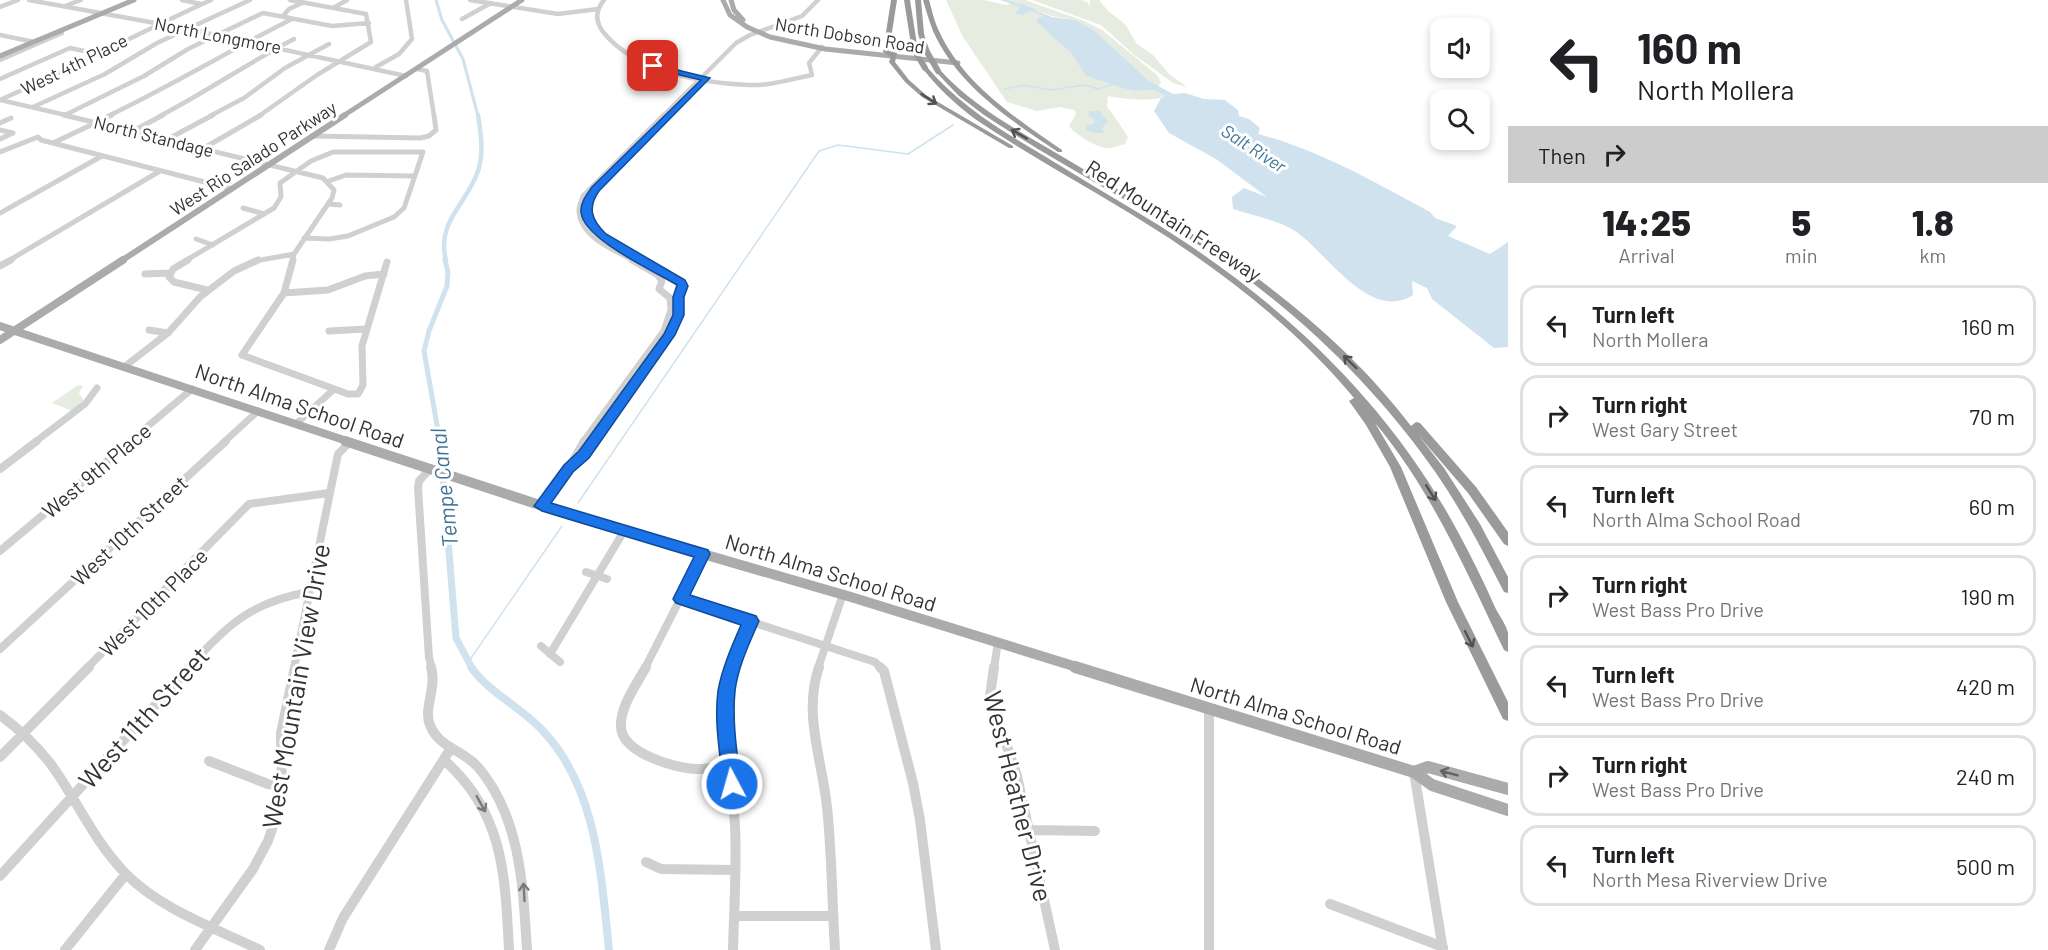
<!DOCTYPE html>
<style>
:root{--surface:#fff;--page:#f2f2f2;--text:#202124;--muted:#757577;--line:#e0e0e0}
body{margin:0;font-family:Barlow,sans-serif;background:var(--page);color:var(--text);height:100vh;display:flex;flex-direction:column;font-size:22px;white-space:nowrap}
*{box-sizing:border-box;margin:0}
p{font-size:20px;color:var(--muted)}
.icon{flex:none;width:33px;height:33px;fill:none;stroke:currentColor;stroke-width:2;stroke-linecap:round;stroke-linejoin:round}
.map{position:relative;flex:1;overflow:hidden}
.side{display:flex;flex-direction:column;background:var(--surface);width:540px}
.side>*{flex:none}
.hud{background:#fff;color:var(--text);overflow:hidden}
.controls{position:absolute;left:1430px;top:18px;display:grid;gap:12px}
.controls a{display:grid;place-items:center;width:60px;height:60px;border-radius:12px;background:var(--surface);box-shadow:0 3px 9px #0003;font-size:30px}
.pin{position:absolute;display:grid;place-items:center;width:51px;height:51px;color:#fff;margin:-26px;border-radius:12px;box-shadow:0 3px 9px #0006}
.me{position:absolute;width:66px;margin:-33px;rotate:354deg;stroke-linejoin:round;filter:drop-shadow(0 0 4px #0008)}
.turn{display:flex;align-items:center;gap:21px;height:126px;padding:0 30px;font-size:27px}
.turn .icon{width:78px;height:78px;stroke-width:2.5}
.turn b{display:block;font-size:42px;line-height:51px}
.then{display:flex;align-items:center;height:57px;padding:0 30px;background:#0003;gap:12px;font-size:22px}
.eta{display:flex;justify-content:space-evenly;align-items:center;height:102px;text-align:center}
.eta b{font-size:36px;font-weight:800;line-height:42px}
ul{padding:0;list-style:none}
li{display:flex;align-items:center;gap:18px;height:81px;margin:0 12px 9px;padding:0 18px;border:3px solid var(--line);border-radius:18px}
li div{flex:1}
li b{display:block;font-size:22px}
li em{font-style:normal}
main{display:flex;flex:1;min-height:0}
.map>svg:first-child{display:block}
.green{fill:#e6ecdf}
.water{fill:#cfe2ee}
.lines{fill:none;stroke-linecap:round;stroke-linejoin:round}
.stream{stroke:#cfe2ee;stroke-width:1.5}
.canal-far4{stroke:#cfe2ee;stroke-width:3}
.canal-far3{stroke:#cfe2ee;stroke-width:4.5}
.canal-far2{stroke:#cfe2ee;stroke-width:5}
.canal-far1{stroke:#cfe2ee;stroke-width:7}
.canal{stroke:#cfe2ee;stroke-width:8}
.river{fill:#cfe2ee;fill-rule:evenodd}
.minor-far4{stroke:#d0d0d0;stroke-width:4.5}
.minor-far3{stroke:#d0d0d0;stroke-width:5}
.minor-far2{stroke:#d0d0d0;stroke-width:7}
.minor-far1{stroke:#d0d0d0;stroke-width:8}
.minor{stroke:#d0d0d0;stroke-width:10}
.major-far4{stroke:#ababab;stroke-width:5}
.major-far3{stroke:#ababab;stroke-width:6}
.major-far2{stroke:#ababab;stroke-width:8}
.major-far1{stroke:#ababab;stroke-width:10}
.major{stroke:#ababab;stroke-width:12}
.highway{fill:#9a9a9a;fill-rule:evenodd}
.highway-bridge{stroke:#9a9a9a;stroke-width:6}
.oneway{stroke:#525252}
.oneway2{stroke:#636363}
.oneway3{stroke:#7a7a7a}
.route{fill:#1a73e8;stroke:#114b97;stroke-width:1.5}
.labels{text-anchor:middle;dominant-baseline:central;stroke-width:6;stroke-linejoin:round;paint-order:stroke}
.far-street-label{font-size:18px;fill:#333;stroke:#fff}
.far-water-label{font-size:18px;font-style:italic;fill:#3f7597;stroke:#fff}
.street-label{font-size:21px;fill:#333;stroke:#fff}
.water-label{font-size:22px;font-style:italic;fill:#3f7597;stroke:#fff}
.near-street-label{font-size:26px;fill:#333;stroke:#fff}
</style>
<main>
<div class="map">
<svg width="1508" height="950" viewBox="0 0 1508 950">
<rect width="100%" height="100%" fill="#fff"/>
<path class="green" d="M946,0H984L1006,5L1014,3L1009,0H1025L1084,21L1102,30L1157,75L1161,82L1158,87L1149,81L1094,30L1075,20L1052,16L1032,9L1023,3L1015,12L1018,14C1028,11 1037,9 1045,16L1037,18L1070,52L1086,76L1136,91L1154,90L1167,96C1152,102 1123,99 1108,96L1107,107C1115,116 1121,127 1128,137L1125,144C1120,145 1116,147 1111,148C1102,151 1074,134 1069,126L1076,114L1075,110L1060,107L1037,111L1007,102L963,37Z
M1032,0H1081L1087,2L1090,6V0H1099L1108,11L1125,24L1137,44L1153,55L1169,74L1187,87L1173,83L1133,54L1101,25Z
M78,385L83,386L79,393L84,401L72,411L52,403Z"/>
<path class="water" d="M1023,3L1032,9L1052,17L1075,20L1094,30L1149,81L1173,94L1185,93L1204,99L1225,100L1238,110L1239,116L1249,119L1260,128L1258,134C1319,150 1374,182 1430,212L1435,218L1457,226L1448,236L1490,254L1508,242V347L1494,348L1432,299L1427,288L1412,281L1413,295C1369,323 1327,252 1295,231C1281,221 1251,215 1233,209L1232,197L1244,188L1267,197L1216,159L1169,133L1154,111L1161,98L1166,96L1154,90L1136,91L1123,88L1086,76L1070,52L1037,22V18L1044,16L1031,11L1022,15L1015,13Z
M1090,111H1099L1108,121L1102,128L1104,133H1093L1086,130L1087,125L1093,124L1095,121L1088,115Z"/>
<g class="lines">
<path class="stream" d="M1004,89L1024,85L1050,90L1085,85L1098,89L1114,84
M578,503L819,151L838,145L908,154L953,125
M467,664L562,526"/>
<path class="canal-far4" d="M436,0L442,20L463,59L478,116"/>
<path class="canal-far3" d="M446,261C436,221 466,206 478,171C484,153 481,134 478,115"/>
<path class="canal-far2" d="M440,442L424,351L429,331L447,286L448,272L445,260"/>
<path class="canal-far1" d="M440,441L456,638L472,668"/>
<path class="canal" d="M471,667C489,693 521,707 543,731C597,788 601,875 609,950"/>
<path class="river" d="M1000,0H1008L1037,10L1032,11Z"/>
<path class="minor-far4" d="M29,0L188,29L406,76
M182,0L201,4
M470,0L558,14L598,9
M604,0C595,11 595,22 604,33C636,72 701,83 748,85C770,86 791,79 812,75L809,63L822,47
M65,6L81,0
M0,7L18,0
M333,8L347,0
M284,15L289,9L302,3
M462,19L491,3
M0,35L34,42
M0,60L62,33L58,32
M376,67L399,54L412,39L406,0
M417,69L427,71L434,116
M0,79L70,48L98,54
M2,99C73,68 141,32 211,0
M0,100L70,116
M33,107L105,74L157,43L250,0
M65,115L144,76L188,49L263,13L332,26L369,23
M108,116C171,86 230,50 292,19
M160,116C206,92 248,63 294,39
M210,116L244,98L285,68L329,44
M259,116L317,75L371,42L366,14L290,0
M663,116L736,43L750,35L802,16L818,0"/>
<path class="minor-far3" d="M64,115L323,178L334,190L332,198L294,254L292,261
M0,123L11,118
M0,130L13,133
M133,131L163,115
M314,136L420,138L429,136L436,130L434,115
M0,139L13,133
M168,139L213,115
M53,143L112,115
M204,148L261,115
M0,152L38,137L41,140L232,189
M329,181L346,175L414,176
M602,182C564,229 611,239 646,261
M328,204L340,205
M243,208L264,214
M0,213L102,156
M196,239L213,245
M8,261L160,171
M185,261L274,208L281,197L280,183L311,161L333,152H423L404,208L394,217L348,236L329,239L304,238
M255,261L294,254
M635,261C616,251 579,237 579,210C579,206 582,200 583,196L664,115"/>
<path class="minor-far2" d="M188,260L173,269L169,277L174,282L207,290
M293,260L284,293L242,355L348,394H358L363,385L362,346L387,262
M644,260L676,280
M0,266L11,260
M145,274L171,273
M284,293L328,290L365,276L384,274
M149,330L168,333
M329,331L366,329
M124,367L168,333L200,297L234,271L258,260
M296,424L333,390
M35,442L85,404L97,388
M129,442L192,389
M224,442L258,411
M583,442L664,331L671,310L670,298L659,289L662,281L658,275L632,260
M593,442L669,335L679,315L680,291"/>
<path class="minor-far1" d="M572,466L584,455L594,441
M0,469L37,441
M430,469L419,481L418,488L429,658L432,668
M542,506L568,469L584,441
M0,551L131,441
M586,572L607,579
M681,599L875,662L881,668
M541,646L560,662
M0,649L226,441
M550,654L624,531
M87,668L249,504L329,493
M188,668C227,626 250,602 309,592
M294,668L338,454L350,442
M645,668L703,554
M732,668L751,621
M818,668L843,594
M994,668L998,642"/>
<path class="minor" d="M431,667C437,689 423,708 430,725C438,747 463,750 478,767C521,818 523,887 527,950
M646,667C637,684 620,706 621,727C622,753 676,769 698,769C708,769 719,767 730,765
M733,667C719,720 731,772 735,826C737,867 734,909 733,950
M819,667C803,714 822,759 827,807C832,854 832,903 835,950
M880,667L884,671L913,783L920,820L936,950
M994,667L990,696L1017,776L1055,950
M1209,708V950
M0,715C19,729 35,744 50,763C76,798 93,840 125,873C160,909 215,928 260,950
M0,757L89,667
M444,760C504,813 505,875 509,950
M209,761L268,784L282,786
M1414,772L1443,950
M1030,830L1095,831
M646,862L661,869L735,870
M0,876L190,667
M1330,904L1443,947
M734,916H833
M65,950L126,874
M195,950L253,869L268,841L275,820L282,783L281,733L295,667
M329,950L343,918L451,748"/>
<path class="major-far4" d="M723,0L730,15L747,27L770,37L825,49L958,63
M731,0L734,10L743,20
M0,56L134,0
M343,116L522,0"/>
<path class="major-far3" d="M121,261L345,115"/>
<path class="major-far2" d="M0,326L350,442
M0,340L123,260"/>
<path class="major-far1" d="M345,441L576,517L851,597L1080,668"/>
<path class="major" d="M1075,667L1414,772L1432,785L1508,810
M1414,772L1428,767L1508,789"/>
<path class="highway" d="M891,0H897L889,51L897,53L895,62L909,80L926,95L1013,146V148H1009L922,97L905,82L889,62L891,57L883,52Z
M904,0H910L918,51L915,53L912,51Z
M915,0H921L924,34L930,52L927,54L924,52L918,34Z
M923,0H929C932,10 934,21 939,31C963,84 1016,118 1062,150V152H1058C1010,120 957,85 933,31C929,21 926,10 923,0Z
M923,67H927C959,105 999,129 1041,154C1075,175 1109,195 1142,215C1272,293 1386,397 1458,532C1471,556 1483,580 1494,605C1498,614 1506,624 1508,633C1508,639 1508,646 1508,652L1504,650C1466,571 1432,491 1375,423L1401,467L1458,602L1508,702V721L1503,719L1446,602L1390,467L1366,425L1349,401L1354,398C1302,335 1237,283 1169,238C1105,196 1037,161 975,119C955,104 938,88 923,69Z
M936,70H940C970,103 1007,124 1046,147C1080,167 1113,187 1148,207C1244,262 1343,336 1411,426L1416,422L1420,423L1476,487L1508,532V546L1504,544L1468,493L1419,436L1444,468L1480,524L1508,577V593L1504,592C1483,551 1462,511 1436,473C1374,384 1293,307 1202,247C1131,201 1055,162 984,115L959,96L936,72Z"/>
<path class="highway-bridge" d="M915,51L925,68
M927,52L938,71"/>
</g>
<defs><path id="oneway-shaft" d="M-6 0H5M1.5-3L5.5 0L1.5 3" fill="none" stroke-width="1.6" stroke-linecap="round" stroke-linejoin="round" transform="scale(1.5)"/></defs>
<g class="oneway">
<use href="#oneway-shaft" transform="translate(929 99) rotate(33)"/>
<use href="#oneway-shaft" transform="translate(1019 134) rotate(-150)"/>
<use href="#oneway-shaft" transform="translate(1350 362) rotate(-136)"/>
<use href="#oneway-shaft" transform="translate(1431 493) rotate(58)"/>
<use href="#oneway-shaft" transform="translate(1469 639) rotate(63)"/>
</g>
<use class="oneway2" href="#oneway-shaft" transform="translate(1449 773) rotate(-165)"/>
<g class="oneway3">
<use href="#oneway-shaft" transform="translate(481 804) rotate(61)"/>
<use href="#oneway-shaft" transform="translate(524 892) rotate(-93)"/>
</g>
<path class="route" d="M653,64L710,78L599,191C587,208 592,221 606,234L685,280L688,286L684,297V315L675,335L589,458L573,472L551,503L708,550L710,554L690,595L756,616L759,621C749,644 738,667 735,691C732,722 737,753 741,784L738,790L732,793L725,790L723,784C720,753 714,721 718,691C722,668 732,646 741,625L676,603L673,599L694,557L542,511L534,506L564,465L579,451L664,334L673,315V297L677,285C654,271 583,239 581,212C580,203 587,194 592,187L701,80L651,68L649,66Z"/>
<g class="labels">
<g class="far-street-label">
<text transform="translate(218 35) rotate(11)">North Longmore</text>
<text transform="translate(850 35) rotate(9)">North Dobson Road</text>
<text transform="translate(74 64) rotate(-26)">West 4th Place</text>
<text transform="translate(154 136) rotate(14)">North Standage</text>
<text transform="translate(253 158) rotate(-33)">West Rio Salado Parkway</text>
</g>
<g class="far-water-label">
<text transform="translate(1254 148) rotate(33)">Salt River</text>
</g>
<g class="street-label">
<text transform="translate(1174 220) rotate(33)">Red Mountain Freeway</text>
<text transform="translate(300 405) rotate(19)">North Alma School Road</text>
<text transform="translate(96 470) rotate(-40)">West 9th Place</text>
<text transform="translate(129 530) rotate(-43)">West 10th Street</text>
<text transform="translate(831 572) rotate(17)">North Alma School Road</text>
<text transform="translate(153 602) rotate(-45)">West 10th Place</text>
<text transform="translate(1296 715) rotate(17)">North Alma School Road</text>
</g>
<g class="water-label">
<text transform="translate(443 488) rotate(-96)">Tempe Canal</text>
</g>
<g class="near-street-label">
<text transform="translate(295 686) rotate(-80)">West Mountain View Drive</text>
<text transform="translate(143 717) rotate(-48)">West 11th Street</text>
<text transform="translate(1019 796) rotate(76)">West Heather Drive</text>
</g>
</g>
</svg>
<div class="controls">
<a><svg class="icon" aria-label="sound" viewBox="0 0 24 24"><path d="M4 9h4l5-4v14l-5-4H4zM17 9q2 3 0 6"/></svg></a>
<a><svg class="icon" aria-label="search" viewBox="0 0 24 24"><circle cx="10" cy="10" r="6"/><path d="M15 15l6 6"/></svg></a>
</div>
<div class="pin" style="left:653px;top:66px;background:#d93025"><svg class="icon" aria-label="arrive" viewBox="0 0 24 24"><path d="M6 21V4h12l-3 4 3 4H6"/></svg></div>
<svg class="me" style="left:732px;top:784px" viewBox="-20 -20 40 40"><circle r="17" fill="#1a73e8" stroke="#fff" stroke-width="3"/><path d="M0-11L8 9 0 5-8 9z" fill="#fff"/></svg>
</div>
<section class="side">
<div class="hud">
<div class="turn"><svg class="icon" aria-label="left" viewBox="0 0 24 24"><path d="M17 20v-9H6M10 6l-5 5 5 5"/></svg><div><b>160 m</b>North Mollera</div></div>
<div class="then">Then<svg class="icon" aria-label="right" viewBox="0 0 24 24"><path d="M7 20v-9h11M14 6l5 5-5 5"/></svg></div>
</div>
<div class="eta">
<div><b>14:25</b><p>Arrival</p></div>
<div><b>5</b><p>min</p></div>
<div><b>1.8</b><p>km</p></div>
</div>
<ul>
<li><svg class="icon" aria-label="left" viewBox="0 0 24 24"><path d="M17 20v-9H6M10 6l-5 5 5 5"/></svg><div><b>Turn left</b><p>North Mollera</p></div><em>160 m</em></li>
<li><svg class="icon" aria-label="right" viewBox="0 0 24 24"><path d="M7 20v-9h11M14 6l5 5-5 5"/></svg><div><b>Turn right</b><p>West Gary Street</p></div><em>70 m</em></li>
<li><svg class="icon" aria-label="left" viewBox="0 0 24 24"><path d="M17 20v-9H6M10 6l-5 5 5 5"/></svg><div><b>Turn left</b><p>North Alma School Road</p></div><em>60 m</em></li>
<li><svg class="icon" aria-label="right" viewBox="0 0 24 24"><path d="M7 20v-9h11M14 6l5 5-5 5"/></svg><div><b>Turn right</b><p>West Bass Pro Drive</p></div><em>190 m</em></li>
<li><svg class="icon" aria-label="left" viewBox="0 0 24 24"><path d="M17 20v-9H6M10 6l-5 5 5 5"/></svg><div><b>Turn left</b><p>West Bass Pro Drive</p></div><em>420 m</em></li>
<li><svg class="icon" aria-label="right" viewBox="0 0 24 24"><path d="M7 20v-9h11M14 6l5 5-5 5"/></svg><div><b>Turn right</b><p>West Bass Pro Drive</p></div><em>240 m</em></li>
<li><svg class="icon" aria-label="left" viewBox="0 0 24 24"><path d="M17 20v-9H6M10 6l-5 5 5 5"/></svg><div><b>Turn left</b><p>North Mesa Riverview Drive</p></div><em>500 m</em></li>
</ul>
</section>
</main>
